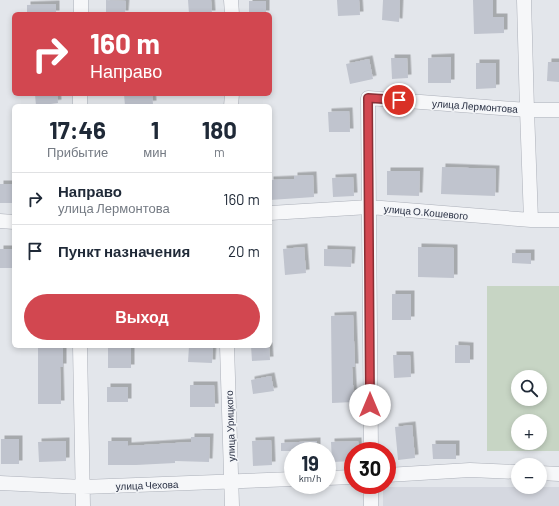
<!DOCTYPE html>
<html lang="ru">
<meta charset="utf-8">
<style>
:root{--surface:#fff;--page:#f2f2f3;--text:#1f2937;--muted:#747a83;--line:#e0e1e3;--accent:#d24750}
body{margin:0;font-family:Barlow,sans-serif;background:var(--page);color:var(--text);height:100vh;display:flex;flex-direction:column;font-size:15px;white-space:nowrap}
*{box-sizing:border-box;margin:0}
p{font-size:13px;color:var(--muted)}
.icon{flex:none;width:22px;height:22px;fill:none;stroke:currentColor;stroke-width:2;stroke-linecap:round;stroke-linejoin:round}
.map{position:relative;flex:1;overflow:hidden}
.panel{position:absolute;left:12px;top:104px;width:260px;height:244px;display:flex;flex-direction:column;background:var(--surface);border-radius:6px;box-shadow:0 2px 6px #0003}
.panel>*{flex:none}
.banner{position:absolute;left:12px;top:12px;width:260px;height:84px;border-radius:6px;box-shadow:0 2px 6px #0003;background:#d24750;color:#fff;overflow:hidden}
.buttons{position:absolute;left:511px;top:370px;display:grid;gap:8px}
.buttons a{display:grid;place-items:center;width:36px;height:36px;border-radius:50%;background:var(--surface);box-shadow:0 2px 6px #0003;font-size:20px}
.speed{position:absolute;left:284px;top:442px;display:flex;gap:8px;font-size:20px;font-weight:700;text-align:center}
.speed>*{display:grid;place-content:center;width:52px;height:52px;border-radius:50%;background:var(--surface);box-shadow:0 2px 6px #0003;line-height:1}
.speed small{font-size:10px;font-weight:400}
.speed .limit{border:6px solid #d22;background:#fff;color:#111}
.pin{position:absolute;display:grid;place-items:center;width:34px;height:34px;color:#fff;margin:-17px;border:2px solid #fff;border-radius:50%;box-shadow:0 1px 4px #0007}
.me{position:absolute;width:44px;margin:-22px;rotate:0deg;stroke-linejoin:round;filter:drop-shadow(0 0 3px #0008)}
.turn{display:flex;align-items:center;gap:14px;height:84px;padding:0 12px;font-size:18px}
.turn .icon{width:52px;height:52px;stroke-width:2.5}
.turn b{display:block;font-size:28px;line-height:34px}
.eta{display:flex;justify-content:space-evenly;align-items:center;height:68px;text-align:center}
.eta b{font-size:24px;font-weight:700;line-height:28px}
.button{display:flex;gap:8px;margin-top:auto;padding:8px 12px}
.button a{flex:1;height:46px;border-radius:24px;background:var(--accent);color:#fff;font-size:16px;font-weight:700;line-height:46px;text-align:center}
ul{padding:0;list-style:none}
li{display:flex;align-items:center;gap:12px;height:52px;padding:0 12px;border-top:1px solid var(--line)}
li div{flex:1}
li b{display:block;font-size:15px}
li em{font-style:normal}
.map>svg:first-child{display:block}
.built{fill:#d5d8e0}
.pitch{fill:#c7d5c4;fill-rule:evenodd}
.building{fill:#c0c4ce;filter:url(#shadow)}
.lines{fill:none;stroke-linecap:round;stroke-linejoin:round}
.street-casing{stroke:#acb0b9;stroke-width:15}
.street{stroke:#f6f7f9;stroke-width:14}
.route-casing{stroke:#882e34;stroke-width:10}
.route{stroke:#d24750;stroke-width:7}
.labels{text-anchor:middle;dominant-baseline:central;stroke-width:3;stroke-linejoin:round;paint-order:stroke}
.street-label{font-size:10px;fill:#2a3144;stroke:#f3f5f8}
</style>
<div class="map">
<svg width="559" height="506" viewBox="0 0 559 506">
<defs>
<filter id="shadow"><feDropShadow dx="3.5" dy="-3.5" stdDeviation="0" flood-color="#0004"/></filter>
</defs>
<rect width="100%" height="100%" fill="#e3e6eb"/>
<path class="built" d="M383,487H559V506H383Z"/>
<path class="pitch" d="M487,286H559V451H487ZM518,377H540V399H518ZM518,421H540V443H518Z"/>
<path class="building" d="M106,0L126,1L125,14H106Z
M188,0H211L212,14H189Z
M337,0H359L360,15L338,16Z
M383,0H400L399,22L382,20Z
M473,0H493V17H504V33L474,34Z
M249,1H266V14H249Z
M56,4V14H27V5Z
M451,57V83H428V58Z
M391,58H407L408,78L392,79Z
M369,59L373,79L350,84L346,64Z
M548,62H559V82L547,81Z
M476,63H496V88L476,89Z
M35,94H57L58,103L36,106Z
M124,94H152L153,104L125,106Z
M349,111L350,132H329L328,112Z
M442,167L496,169L495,196L441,194Z
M387,171H420L419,196L387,195Z
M313,175L314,197L270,200V180L294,179V176Z
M353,177L354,196L333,197L332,178Z
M0,184H14V203H0Z
M304,247L306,273L285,275L283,249Z
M418,247L454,248V278L418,277Z
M0,249H14V268H0Z
M324,249L352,250L351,267L324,266Z
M512,253H531V264L512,263Z
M392,294H411V320H392Z
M353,315L355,367H352L354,402L332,403L331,316Z
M455,345L470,346V363H455Z
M38,346H63V367H60L61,404H38Z
M108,346H131V368H108Z
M189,346H213L212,363L188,362Z
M251,346H269L270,360L252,361Z
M393,355H410L411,377L394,378Z
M271,376L274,391L253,394L251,380Z
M190,385H214L215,407H190Z
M107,387H128V402H107Z
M412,425L415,458L398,460L395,427Z
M191,437H210L209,462L175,461V463L136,465H108V441H128V446L191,442Z
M1,439H19V464H1Z
M271,440L272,465L253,466L252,441Z
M66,441V461L39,462L38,442Z
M317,441V451H281V443Z
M358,441L359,451H353V461L332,462L331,442Z
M432,444H456V459H433Z"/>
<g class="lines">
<defs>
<path id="street" d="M231,0L232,14
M524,0L527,110H559
M81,14V0
M80,106V94
M231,106L232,94
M270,213L369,207L531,220H559
M0,221L14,222
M80,346L83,506
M227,346L232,506
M371,451L368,98L527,110L531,220
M540,473L559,474
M387,475L470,470L518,472
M327,478L353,477
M0,483L83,487L293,479
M371,485V506"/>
</defs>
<use href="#street" class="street-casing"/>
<use href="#street" class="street"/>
</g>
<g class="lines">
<defs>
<path id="route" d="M370,405L368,98L399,100"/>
</defs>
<use href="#route" class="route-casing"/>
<use href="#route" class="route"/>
</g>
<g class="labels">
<g class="street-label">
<text transform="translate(475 106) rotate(4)">улица Лермонтова</text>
<text transform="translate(426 212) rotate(5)">улица О.Кошевого</text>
<text transform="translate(230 426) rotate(-92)">улица Урицкого</text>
<text transform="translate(147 485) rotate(-2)">улица Чехова</text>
</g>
</g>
</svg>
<div class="buttons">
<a><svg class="icon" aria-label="search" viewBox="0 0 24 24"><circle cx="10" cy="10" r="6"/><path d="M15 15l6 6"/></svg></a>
<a>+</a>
<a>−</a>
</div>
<div class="speed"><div>19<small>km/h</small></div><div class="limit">30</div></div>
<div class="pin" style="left:399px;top:100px;background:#d93025"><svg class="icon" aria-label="arrive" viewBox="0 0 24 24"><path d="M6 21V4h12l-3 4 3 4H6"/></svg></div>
<svg class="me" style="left:370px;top:405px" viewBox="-20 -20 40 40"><circle r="19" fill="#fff"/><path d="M0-13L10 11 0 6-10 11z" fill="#d24750"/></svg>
<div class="banner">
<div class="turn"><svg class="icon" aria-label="right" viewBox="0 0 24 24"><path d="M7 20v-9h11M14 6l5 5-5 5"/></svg><div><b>160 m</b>Направо</div></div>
</div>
<section class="panel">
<div class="eta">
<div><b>17:46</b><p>Прибытие</p></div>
<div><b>1</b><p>мин</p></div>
<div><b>180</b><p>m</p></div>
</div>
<ul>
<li><svg class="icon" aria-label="right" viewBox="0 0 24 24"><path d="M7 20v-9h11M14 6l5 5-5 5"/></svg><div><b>Направо</b><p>улица Лермонтова</p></div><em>160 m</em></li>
<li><svg class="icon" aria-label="arrive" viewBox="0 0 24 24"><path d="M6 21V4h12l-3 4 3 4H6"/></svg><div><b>Пункт назначения</b></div><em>20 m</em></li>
</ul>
<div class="button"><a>Выход</a></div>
</section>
</div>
